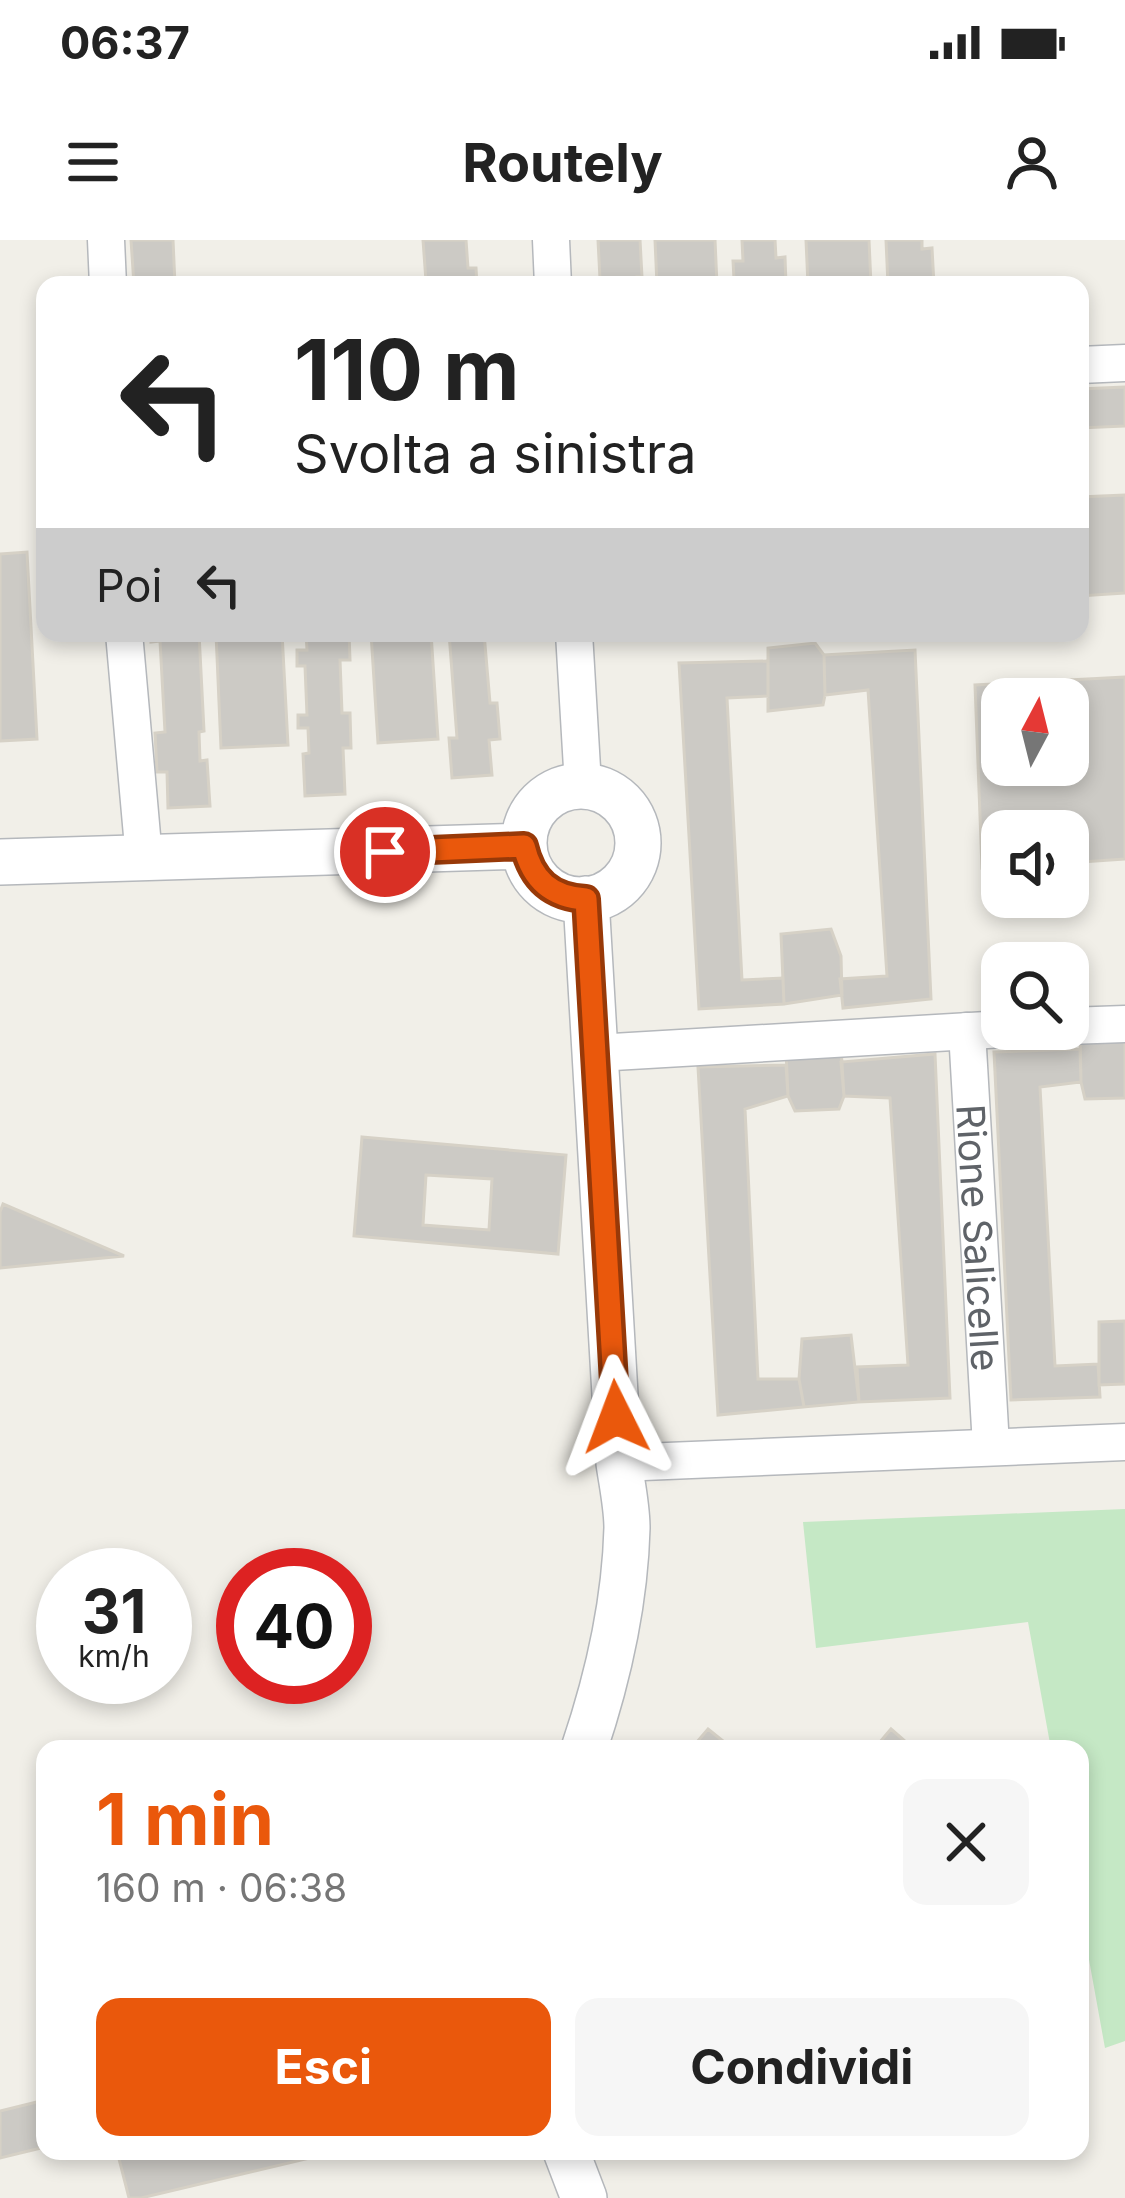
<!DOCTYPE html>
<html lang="it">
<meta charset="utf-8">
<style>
:root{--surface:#fff;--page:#f6f6f6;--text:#222;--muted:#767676;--accent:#ea580c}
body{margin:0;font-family:Inter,sans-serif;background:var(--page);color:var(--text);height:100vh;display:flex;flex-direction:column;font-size:45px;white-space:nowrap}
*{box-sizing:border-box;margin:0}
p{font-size:39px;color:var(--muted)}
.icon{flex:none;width:66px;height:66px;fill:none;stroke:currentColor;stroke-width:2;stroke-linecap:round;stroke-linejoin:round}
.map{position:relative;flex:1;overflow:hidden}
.sheet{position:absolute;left:36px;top:1500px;width:1053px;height:420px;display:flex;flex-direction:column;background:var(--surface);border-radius:24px;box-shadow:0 6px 18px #0003}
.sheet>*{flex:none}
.guide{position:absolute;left:36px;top:36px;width:1053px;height:366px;border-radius:24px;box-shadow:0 6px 18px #0003;background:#fff;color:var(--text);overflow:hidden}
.needle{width:78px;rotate:7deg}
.tools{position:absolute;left:981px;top:438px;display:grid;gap:24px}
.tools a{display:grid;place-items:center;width:108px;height:108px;border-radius:24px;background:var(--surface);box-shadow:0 6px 18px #0003;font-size:60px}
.speed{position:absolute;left:36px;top:1308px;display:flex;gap:24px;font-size:60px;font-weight:700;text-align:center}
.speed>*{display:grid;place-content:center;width:156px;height:156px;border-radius:50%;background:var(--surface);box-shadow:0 6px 18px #0003;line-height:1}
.speed small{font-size:30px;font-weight:400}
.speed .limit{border:18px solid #d22;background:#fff;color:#111}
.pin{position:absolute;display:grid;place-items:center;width:102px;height:102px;color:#fff;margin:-51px;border:6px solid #fff;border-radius:50%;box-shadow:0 3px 12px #0007}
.me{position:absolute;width:132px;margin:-66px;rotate:357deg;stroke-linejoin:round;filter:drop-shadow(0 0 9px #0008)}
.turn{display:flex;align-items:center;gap:42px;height:252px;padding:0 60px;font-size:54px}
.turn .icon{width:156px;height:156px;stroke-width:2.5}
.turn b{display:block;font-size:84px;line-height:102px}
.then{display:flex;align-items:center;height:114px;padding:0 60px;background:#0003;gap:24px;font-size:45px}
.round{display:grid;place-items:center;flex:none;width:126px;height:126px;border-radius:24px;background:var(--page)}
.overview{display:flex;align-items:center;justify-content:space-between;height:204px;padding:0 60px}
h1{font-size:72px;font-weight:700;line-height:90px;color:var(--accent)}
.button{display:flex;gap:24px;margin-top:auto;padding:24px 60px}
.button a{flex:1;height:138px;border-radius:24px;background:var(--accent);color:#fff;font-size:48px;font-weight:700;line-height:138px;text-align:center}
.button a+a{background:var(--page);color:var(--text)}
.status{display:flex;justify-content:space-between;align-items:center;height:84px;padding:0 60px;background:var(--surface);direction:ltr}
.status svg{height:33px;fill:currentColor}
header{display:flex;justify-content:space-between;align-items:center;height:156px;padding:0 60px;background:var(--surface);font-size:54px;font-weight:700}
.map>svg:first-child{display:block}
.green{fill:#c5e8c5}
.building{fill:#cccac5;stroke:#d6d1c6;stroke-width:3;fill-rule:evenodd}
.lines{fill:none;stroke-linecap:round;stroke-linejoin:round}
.minor-casing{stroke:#b5b8bc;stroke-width:39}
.tertiary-casing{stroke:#b5b8bc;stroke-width:48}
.minor{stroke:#fff;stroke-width:36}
.tertiary{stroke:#fff;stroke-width:45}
.route-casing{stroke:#983908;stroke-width:30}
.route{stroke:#ea580c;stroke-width:21}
.labels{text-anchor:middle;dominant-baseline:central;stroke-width:9;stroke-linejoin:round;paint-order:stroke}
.street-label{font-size:39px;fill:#5f6368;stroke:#fff}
</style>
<div class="status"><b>06:37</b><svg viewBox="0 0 49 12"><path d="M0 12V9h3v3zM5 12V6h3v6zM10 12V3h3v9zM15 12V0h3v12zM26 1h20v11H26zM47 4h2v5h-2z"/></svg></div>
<header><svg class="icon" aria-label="menu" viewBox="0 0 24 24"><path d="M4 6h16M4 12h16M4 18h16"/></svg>Routely<svg class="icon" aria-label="person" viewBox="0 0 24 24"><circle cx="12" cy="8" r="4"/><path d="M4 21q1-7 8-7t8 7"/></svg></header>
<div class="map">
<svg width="1125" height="1958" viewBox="0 0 1125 1958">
<rect width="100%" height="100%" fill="#f1efe8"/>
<path class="green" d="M1125,1269V1801L1105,1808L1080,1670V1509H1051L1028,1382L816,1408L803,1282Z"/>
<path class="building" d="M131,0H173L175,45H134Z
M423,0H466L468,28H476L477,45H435V41H426Z
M598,0H640L642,37H637V45H595L594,40L600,39Z
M655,0H715L717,45H657Z
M742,0H775L776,18L785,17L786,45H743L742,39H734L733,21H743Z
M806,0H869L871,45H808Z
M886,0H922V9L932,8L934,45H888Z
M1125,147V186L1080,188V149Z
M1125,255V353L1080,356V257Z
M27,312L37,499L0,501V314Z
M151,393H199L204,491L199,492L200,521L207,520L210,566L168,568L167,532H157L155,493L165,492L160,401L151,402Z
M216,393H282L288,505L221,508Z
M306,393H349L350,420H340L342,473H350L351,508H343L345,554L305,556L303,514L309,513L308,488H298V475H307L305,426H297V410H307Z
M371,393H431L438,499L378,503Z
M449,393H484L490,463H497L500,499L489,500L492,535L452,538L449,498H457Z
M815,403L824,415L825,455L823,465L768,471V408Z
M915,410L931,759L843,768L840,739L887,736L868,450L825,455L824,415Z
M768,421V456L727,458L742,740L783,738L784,764L699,769L679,423Z
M1125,437V619L1068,623V591H1002V626L982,628L975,445ZM1002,459H1068V525H1002Z
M831,689L841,716L842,755L784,764L781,694Z
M1125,794V858L1085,859L1081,842L1080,795Z
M841,808L844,856L839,869L795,871L788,856L786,811Z
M1080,809L1081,842L1040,847L1055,1126L1098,1124L1100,1157L1011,1160L994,812Z
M935,814L950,1158L859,1162L857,1127L908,1125L890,858L844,856L841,822Z
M786,825L788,856L745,869L758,1139H799L804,1167L718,1175L698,827Z
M362,897L566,915L558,1014L354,996ZM426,935L492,939L489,990L423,985Z
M3,964L124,1016L0,1028V972Z
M1125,1081V1144L1099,1145V1082Z
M851,1095L859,1162L804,1167L799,1139L802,1099Z
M708,1489L733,1509H691Z
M891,1489L914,1509H874Z
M45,1860V1907L0,1918V1871Z
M117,1911H308L310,1918L141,1958H129Z"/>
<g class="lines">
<defs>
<g id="minor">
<path d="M106,0L108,45"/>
<path d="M551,0L553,45"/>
<path d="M1080,125L1125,123"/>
<path d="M124,393L144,618"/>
<path d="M574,393L583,545"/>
<path d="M1068,786L1125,784"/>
<path id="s1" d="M967,791L991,1206"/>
<path d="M596,813L1004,789"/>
<path d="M619,1223L1125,1202"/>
</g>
<path id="tertiary" d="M524 603a57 57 0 1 1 114 0a57 57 0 1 1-114 0Z
M0,622L524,606
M584,1509C608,1438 625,1364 627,1288C627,1267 622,1244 619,1223L586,659
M566,1911L584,1958"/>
</defs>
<use href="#minor" class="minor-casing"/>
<use href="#tertiary" class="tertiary-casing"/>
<use href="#minor" class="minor"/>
<use href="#tertiary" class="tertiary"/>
</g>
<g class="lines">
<defs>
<path id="route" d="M385,612L524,606C532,640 551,657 586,659L616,1177"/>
</defs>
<use href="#route" class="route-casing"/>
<use href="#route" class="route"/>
</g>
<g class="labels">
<g class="street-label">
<text stroke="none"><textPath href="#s1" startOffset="207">Rione Salicelle</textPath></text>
</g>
</g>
</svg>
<div class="tools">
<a><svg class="needle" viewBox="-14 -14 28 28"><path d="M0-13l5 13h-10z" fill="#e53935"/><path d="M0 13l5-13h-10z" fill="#767676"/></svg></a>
<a><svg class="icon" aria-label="sound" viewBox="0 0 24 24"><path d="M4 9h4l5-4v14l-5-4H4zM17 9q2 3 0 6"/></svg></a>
<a><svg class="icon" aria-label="search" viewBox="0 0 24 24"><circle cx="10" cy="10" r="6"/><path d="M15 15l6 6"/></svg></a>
</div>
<div class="speed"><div>31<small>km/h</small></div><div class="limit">40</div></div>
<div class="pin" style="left:385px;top:612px;background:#d93025"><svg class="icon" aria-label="arrive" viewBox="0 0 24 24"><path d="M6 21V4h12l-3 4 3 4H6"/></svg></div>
<svg class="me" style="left:616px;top:1177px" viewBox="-20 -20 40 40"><path d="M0-17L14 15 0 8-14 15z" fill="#ea580c" stroke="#fff" stroke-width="4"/></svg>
<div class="guide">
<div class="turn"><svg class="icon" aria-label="left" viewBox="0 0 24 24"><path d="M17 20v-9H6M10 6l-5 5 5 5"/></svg><div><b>110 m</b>Svolta a sinistra</div></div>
<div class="then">Poi<svg class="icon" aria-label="left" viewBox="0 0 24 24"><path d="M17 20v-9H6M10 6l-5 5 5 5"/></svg></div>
</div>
<section class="sheet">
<div class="overview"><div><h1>1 min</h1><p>160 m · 06:38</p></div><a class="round"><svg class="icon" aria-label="close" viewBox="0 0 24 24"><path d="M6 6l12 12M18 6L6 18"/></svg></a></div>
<div class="button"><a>Esci</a><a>Condividi</a></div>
</section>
</div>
